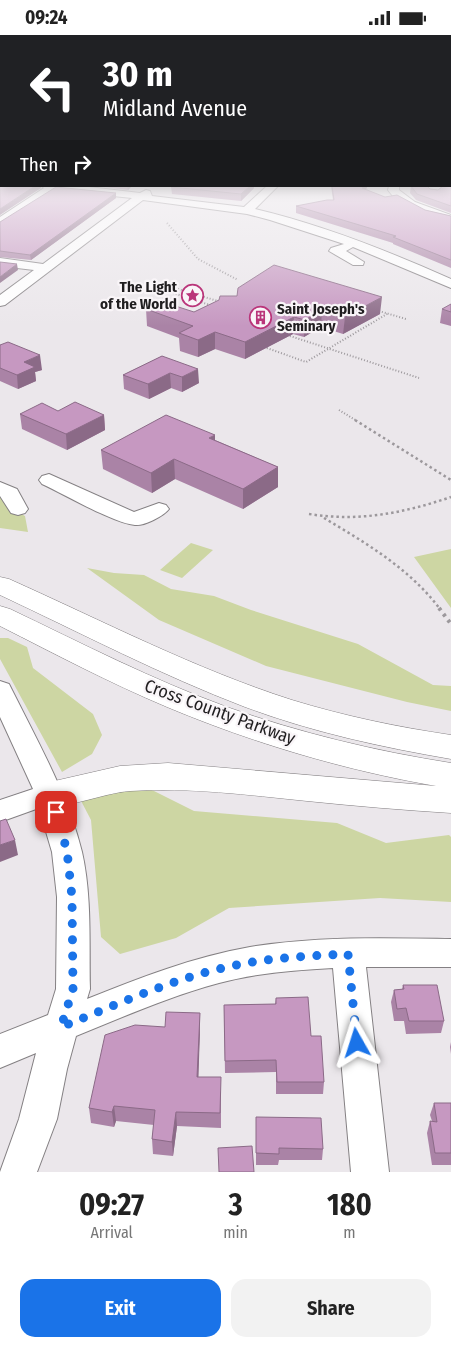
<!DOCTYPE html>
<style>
:root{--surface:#fff;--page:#f2f2f2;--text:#222;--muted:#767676;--accent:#1a73e8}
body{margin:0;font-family:"Fira Sans Condensed",sans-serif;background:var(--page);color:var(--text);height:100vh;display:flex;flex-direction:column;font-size:19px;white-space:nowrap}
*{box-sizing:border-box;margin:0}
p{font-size:16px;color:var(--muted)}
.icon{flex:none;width:28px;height:28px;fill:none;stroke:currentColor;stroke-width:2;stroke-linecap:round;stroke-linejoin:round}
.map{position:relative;height:1137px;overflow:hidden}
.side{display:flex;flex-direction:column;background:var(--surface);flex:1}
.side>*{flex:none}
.top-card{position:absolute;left:0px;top:0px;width:451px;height:152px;box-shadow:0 2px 12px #0003;background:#202124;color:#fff;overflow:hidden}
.pin{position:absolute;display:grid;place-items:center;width:42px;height:42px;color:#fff;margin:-21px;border-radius:10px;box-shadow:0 2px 8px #0006}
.me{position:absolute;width:55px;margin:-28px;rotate:354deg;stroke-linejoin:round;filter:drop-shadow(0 0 4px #0008)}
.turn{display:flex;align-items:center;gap:18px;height:105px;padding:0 20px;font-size:22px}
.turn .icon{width:65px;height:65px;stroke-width:2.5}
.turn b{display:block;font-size:35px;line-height:42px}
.then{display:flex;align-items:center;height:48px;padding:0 20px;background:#0003;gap:10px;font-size:19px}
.eta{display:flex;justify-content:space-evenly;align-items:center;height:85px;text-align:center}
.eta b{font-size:30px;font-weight:700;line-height:35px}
.action{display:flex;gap:10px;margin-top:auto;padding:10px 20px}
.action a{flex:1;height:58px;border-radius:15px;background:var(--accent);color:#fff;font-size:20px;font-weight:700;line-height:58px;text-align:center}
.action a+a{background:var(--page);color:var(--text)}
.status{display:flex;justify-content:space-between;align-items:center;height:35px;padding:0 25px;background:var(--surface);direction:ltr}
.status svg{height:14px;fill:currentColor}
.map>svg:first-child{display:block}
.green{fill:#cdd6a3}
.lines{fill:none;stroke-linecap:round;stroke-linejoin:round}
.minor-casing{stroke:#848083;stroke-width:2}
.highway-casing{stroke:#848083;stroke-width:1}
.path-far2{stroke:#9c989c;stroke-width:2;stroke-dasharray:1 2;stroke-linecap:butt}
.path-far1{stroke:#9c989c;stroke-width:2.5;stroke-dasharray:2.5 3;stroke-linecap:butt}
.path{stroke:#9c989c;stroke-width:4;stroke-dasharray:3 4.5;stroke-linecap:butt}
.minor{fill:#fff;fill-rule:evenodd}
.highway{fill:#fff;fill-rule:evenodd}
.wall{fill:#aa83a6}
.shaded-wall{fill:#8b6a87}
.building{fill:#c698c1;stroke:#8b6a87}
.route{stroke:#1a73e8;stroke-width:9;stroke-dasharray:0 16.2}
.labels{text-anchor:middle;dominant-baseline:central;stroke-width:4.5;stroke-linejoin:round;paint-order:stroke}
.far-poi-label{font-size:15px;font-weight:bold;fill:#201e20;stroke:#f9f5f8;text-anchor:end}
.street-label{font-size:18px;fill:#201e20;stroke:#f9f5f8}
</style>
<div class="status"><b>09:24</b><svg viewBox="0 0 49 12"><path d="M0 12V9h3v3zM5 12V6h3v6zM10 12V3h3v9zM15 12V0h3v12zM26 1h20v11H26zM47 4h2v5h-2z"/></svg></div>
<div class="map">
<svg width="451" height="1137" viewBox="0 0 451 1137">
<rect width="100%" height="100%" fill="#ebe7eb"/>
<path class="green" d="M0,462L7,471L25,481L28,497L0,493Z
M191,508L213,515L182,543L160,535Z
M451,514V573L414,522Z
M87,533L114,538L144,540L171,554L214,561L251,575L358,609L433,650L451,651V676L407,667L266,631L159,585Z
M0,603H8L27,612L33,633L93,679L102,700L92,719L62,737L0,624Z
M148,753L194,776L337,788L386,808L449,800L451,802V867L380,863L229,873L176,903L120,919L101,902L91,785L79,762Z"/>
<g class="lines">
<defs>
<path id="minor" d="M450,132H451V136H450Z
M42,151H80L140,158L146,155L150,156L152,161L244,172L267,151H278L255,174C323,190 388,216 451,244V253L353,212L346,216L364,227L363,230H353L329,216L331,213L344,209L270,185L247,179L143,165L5,270L0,271V260L34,235L0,231V223L43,229L132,163L56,155L0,191V182L44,153Z
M389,151H399V155L415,167L451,180V187C429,182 401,174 388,155Z
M49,439L134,477L159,468L166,470L169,474C164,481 144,491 135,490C113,488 64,459 42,449L39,445L42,441Z
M0,447L17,454L28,474L25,478L18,480L11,478L0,461Z
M0,646L9,649L12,655C38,707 68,760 82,817C92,861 89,909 90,954L87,964C139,943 193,922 250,912C316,901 384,903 451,904V932H366L389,1137H351L333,933C295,935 257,938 219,948C170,961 123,982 76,1001L67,1034L57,1084L37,1137H0L19,1084L36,1018L0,1033V999L48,980L56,954L57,862L52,817L39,773L0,787V765L33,754L0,682Z"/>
<path id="highway" d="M0,542L9,544C103,586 195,634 292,665C344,681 397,692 451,700V724C381,712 312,697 245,672C161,640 81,598 0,560Z
M0,571L10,574C81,608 153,645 227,672C300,698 375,716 451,728V778C403,775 355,771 307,766C248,760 189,752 130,756C101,758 64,777 37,768L32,759L37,750L120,731L168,728L436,751C344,735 253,708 167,672C110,648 55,619 0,591Z"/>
</defs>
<use href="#minor" class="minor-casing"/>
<use href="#highway" class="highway-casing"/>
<path class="path-far2" d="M167,188L198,224L238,245
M178,254L221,267
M170,257L213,271
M379,276L406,284
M287,300L419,343
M264,312L306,327L387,279
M339,375L357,386"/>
<path class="path-far1" d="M355,385L451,445
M309,479C359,487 404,478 451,462
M324,483C366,508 410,534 440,574"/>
<path class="path" d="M439,573L451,589"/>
<use href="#minor" class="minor"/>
<use href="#highway" class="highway"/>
</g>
<path class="wall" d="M451,146V178L416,165L410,158L411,151L438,155Z
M98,151H132L128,155Z
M173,151H254V153L241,166L172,159L171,152Z
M331,151H367L365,155L385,162L425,175L451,181V233L393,209V208L296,178V171L333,165Z
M116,163L31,225L0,222V187Z
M219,265L380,279L343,299L321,292L304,302L293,299L245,324L215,314L198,322L180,316L179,303L147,291L146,274L194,277Z
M451,269V291L440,288L442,274Z
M0,310L42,335L35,337L36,346L18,354L0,346Z
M162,321L199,348L182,357L171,353L149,364L124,354L123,340Z
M58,376L104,380L105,395L67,415L22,394L20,379Z
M215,405L278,432V452L243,474L175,444L152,458L103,434L101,415Z
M403,950L444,986L441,998L406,999L404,986H394L391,967L394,955L402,954Z
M276,963L311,1001L324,1047L323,1059H276V1037L225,1038L224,970L275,969Z
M200,978V993L198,1042L221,1057V1093L177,1091L173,1121L153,1119L152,1104L154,1090L116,1086L114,1092L91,1088L89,1073L165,992Z
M451,1007V1019L450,1012Z
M434,1068H451V1130H432L427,1098L430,1086H432L430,1080Z
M256,1082L323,1114L322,1125H279L278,1130H256Z"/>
<path class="shaded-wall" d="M35,151H41V153L0,180V174Z
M127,151H132L128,155Z
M250,151H254V153L241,166V159Z
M363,151H367V153L361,160L362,153Z
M116,158V163L31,225L30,220Z
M17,229L18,235L0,248V242Z
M382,262L380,279L343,299L345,282Z
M322,275L321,292L304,302L305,285Z
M294,282L293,299L245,324V307Z
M215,297V314L198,322V305Z
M40,320L42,335L35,337L36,346L18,354L17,340L24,327Z
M198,334L199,348L182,357V342Z
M170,338L171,353L149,364L148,349Z
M104,380L105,395L67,415L66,399Z
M215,400V419L209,403Z
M174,424L175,444L152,458L151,438Z
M278,432V452L243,474V454Z
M15,805L18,820L0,827V810Z
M200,978V993L198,1057L197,1042Z
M114,1071L116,1086L114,1092L112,1077Z
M176,1077L177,1091L173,1121L172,1107Z"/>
<path class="building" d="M0,145H1V151H35L0,174Z
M451,146V171L417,159L411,151H427L430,154L438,155L443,151H450V147Z
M173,151H250L241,159L171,152Z
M332,151H363L362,153L385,162L397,160L425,175L451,181V225L393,202L396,201L296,171L327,165H334Z
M56,152L116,158L30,220L0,216V187Z
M0,227L17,229L0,242Z
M274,230L382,262L345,282L322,275L305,285L294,282L245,307L215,297L198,305L179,298L193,291L146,274L163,267L194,277L219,265L220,261H237L238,253Z
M451,269V277L442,274Z
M8,307L40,320L24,327L35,332L17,340L0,333V310Z
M162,321L198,334L182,342L170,338L148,349L123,340Z
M75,367L104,380L66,399L20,379L42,368L58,376Z
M166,380L215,400L209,403L278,432L243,454L174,424L151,438L101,415Z
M6,784L15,805L0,810V786Z
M403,950H437L444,986H409L406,973L397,974L394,955L404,954Z
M308,962L311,1001H321L324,1047H277L276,1025L225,1026L224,970L276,969V963Z
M166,977L200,978L197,1042H221L220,1078L176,1077L172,1107L152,1104L155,1075L114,1071L112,1077L89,1073L105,1000L135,990L165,992Z
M434,1068H451V1118H435L430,1086L437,1087Z
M256,1082L321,1083L323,1114L279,1113V1119L256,1118Z
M252,1111L254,1137H219L218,1113Z"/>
<linearGradient id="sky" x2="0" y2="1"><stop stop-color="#73b4d4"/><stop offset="0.45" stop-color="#f6f4f6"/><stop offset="1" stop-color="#f6f4f6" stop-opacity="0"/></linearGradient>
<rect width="451" height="291" fill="url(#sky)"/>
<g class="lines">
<path class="route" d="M56,777L67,816L72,862L73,954L61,992C114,971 167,946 223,933C264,923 305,921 348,919L357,1008"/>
</g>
<defs>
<symbol id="sight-ring" viewBox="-11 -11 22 22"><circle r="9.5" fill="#f9f5f8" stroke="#ba357a" stroke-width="1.5"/><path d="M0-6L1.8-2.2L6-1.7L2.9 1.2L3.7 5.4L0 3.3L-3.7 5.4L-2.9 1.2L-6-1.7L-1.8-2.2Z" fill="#ba357a"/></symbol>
<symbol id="building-ring" viewBox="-11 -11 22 22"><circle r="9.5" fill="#f9f5f8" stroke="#ba357a" stroke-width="1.5"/><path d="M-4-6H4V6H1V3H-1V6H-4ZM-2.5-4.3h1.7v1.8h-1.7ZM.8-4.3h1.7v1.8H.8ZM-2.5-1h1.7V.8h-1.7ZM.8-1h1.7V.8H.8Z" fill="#ba357a"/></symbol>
</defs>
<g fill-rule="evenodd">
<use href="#sight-ring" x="180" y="248" width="25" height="25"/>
<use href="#building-ring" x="248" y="270" width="25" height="25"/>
</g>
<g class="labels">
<g class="far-poi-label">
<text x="177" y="252">The Light<tspan x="177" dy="17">of the World</tspan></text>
<text x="277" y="274" text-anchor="start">Saint Joseph's<tspan x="277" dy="17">Seminary</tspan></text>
</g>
<g class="street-label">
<text transform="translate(220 677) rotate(20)">Cross County Parkway</text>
</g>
</g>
</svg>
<div class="pin" style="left:56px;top:777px;background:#d93025"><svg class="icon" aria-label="arrive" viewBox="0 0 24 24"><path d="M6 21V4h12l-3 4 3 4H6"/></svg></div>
<svg class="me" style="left:357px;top:1008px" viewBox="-20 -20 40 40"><path d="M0-17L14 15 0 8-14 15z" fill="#1a73e8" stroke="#fff" stroke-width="4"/></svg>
<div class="top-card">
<div class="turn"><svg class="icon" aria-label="left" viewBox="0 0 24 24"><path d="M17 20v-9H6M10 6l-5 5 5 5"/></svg><div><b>30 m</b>Midland Avenue</div></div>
<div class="then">Then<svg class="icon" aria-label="right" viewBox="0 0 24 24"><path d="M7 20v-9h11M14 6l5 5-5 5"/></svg></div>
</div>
</div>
<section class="side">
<div class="eta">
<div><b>09:27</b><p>Arrival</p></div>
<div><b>3</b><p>min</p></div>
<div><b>180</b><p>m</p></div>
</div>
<div class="action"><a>Exit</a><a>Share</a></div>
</section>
